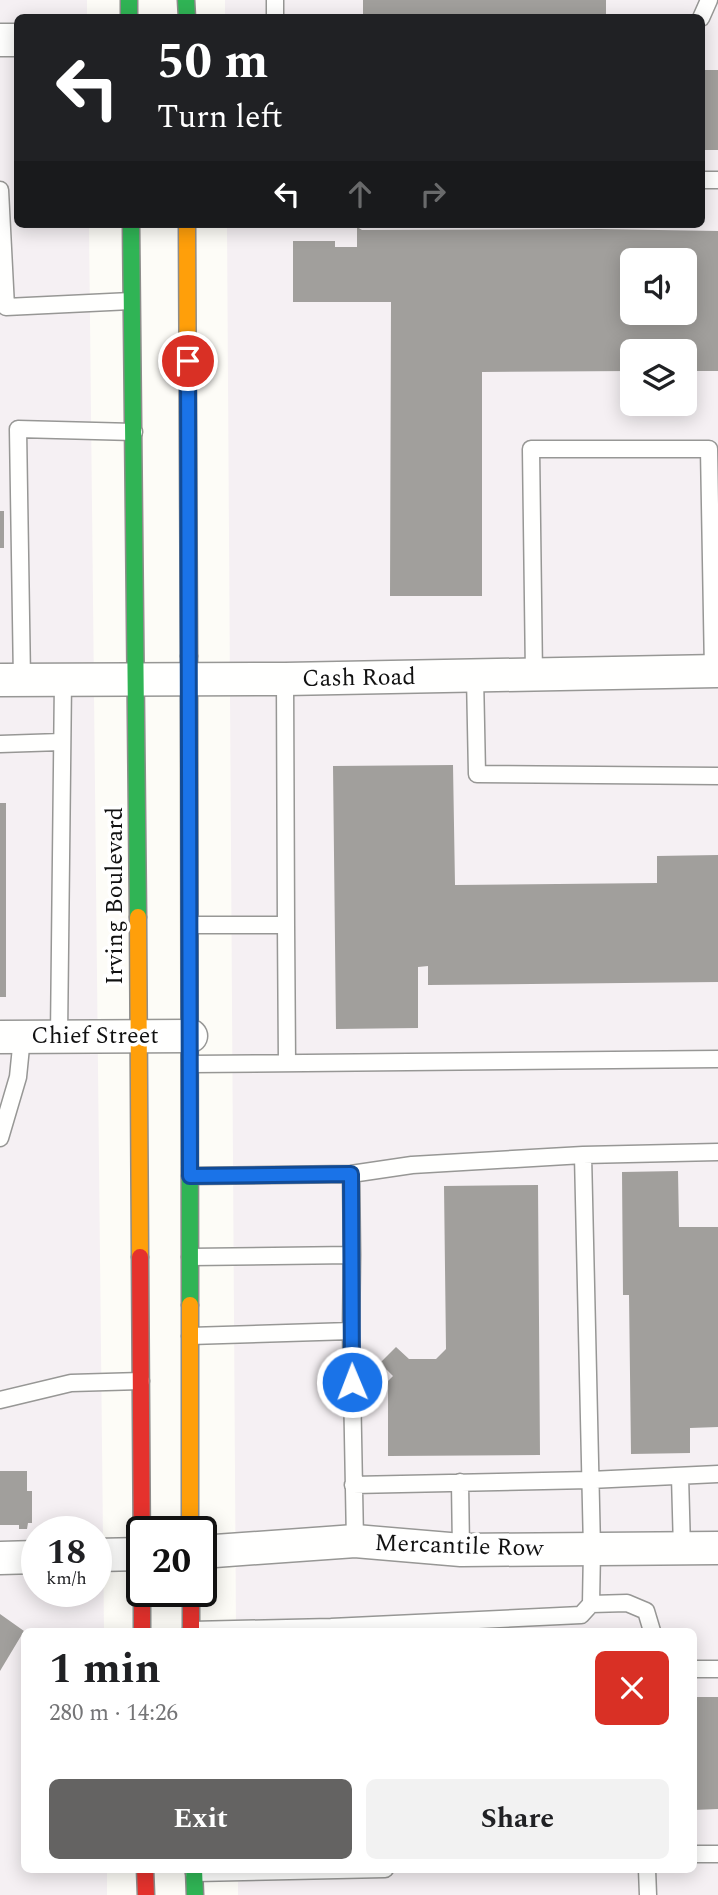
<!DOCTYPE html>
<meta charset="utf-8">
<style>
:root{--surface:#fff;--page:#f2f2f2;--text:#202124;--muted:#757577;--accent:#646362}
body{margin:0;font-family:Spectral,serif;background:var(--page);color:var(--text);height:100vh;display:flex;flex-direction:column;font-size:26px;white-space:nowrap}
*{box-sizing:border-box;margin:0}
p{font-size:23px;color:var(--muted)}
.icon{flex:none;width:38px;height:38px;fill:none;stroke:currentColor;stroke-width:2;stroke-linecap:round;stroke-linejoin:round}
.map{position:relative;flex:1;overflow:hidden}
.panel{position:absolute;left:21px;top:1628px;width:676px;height:245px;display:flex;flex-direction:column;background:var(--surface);border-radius:10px;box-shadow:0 4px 18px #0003}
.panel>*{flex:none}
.hud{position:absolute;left:14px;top:14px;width:691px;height:214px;border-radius:10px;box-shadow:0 4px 18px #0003;background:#202124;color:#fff;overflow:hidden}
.fabs{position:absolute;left:620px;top:248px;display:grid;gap:14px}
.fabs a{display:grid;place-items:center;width:77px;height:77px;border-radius:10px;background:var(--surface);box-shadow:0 4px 18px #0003;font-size:35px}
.speed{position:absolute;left:21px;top:1516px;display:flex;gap:14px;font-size:35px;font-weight:700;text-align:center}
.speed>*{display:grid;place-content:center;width:91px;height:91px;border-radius:50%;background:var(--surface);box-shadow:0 4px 18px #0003;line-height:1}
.speed small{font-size:18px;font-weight:400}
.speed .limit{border:4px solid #111;border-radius:10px;background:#fff;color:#111}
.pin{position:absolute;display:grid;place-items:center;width:60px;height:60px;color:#fff;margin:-30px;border:4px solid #fff;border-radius:50%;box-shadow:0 2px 7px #0007}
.me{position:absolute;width:77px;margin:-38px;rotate:359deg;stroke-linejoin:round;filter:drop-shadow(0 0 5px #0008)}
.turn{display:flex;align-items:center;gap:24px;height:147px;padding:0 28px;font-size:32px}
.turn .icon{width:91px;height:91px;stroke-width:2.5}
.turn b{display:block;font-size:49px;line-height:60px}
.lanes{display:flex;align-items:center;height:66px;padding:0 28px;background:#0003;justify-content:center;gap:35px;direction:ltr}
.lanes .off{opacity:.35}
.round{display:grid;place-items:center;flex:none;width:74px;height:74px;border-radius:10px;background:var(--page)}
.overview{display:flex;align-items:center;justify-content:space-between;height:119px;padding:0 28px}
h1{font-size:42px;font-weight:700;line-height:52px}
.action{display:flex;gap:14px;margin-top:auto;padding:14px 28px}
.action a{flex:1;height:80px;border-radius:10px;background:var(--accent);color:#fff;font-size:28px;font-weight:700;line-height:80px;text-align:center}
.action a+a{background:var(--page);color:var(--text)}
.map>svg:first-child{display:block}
.industrial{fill:#f5f0f3;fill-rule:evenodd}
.building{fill:#a19f9c;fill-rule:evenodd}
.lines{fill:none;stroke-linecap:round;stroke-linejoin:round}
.lane-casing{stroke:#979795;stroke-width:19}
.street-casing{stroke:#979795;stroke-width:35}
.fast-casing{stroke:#8e8d8b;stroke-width:19}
.slow-casing{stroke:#8e8d8b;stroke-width:19}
.jam-casing{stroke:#8e8d8b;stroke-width:19}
.lane{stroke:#fffffe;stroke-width:16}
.street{stroke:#fffffe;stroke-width:32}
.fast{stroke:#30b455;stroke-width:16}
.slow{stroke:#ff9f0a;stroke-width:16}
.jam{stroke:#e5322d;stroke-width:16}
.route-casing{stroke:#114b97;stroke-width:18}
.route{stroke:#1a73e8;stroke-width:12}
.labels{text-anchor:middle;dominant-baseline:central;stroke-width:7;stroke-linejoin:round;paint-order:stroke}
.street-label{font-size:24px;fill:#111;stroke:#fff}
</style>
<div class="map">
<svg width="718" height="1895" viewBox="0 0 718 1895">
<rect width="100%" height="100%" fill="#fdfcf7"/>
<path class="industrial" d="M0,0H87V17L18,18V224H89L104,1631H24V1869H107V1895H0ZM37,1531H96V1591H37Z
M225,0H718V1895H238V1869H693V1631H236L227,224H702V18H225ZM632,261H684V313H632ZM632,352H684V404H632Z"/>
<path class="building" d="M363,0H606V18H363Z
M702,70H718V150H702Z
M357,227L362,230L600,229L718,231V371H684V352H632V371L482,372V596H390L391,302H293V241H335V247H357ZM632,261H684V313H632Z
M0,511H4V548H0Z
M453,765L455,885L657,883V856L718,855V982L428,985V966L418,967V1028L336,1029L333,766Z
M0,803H6V997H0Z
M678,1171L679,1227H718V1427L690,1428V1453L631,1454L629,1295H623L622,1172Z
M538,1185L540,1455L388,1456V1381L393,1376L380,1363L396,1347L409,1359H436L446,1349L444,1186Z
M0,1471H27V1491H32V1523H28L27,1529H19V1525H0Z
M0,1614L24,1631L0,1671Z
M693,1697H718V1809L693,1810Z"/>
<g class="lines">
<defs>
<path id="lane" d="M275,18V0
M701,18L709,0
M702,180H718
M0,190L6,307L131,301
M534,675L531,449H709L713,671
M475,676L477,774L718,776
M22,680L18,429L134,432
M0,744L61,742
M191,925H286L285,679
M286,925L287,1063
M59,1037L63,680
M191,1064L718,1059
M0,1138L18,1077L22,1037
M583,1155L718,1152
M190,1176L351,1174L412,1165L583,1155L592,1549L591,1604L581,1615L331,1627L191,1630
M190,1257L352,1255L351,1174
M351,1331L355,1541
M190,1336L351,1331L352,1255
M0,1400L71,1383L141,1381
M680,1476L682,1549
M460,1482L461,1550
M353,1485L590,1480L718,1474
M591,1604L627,1603L646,1611L652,1631
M693,1669H718
M693,1854H718
M647,1869L648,1895
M194,1873L385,1869"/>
<path id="street" d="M0,40H18
M0,680L285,679L718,671
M0,1037L191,1036
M201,1552L355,1541L461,1550L718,1548
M96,1555L142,1554
M0,1558L37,1557"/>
<path id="fast" d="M129,0V18
M186,0L187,18
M131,224L138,917
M189,656L190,1305
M194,1869L195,1895"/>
<path id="slow" d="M187,224L189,656
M138,917L140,1257
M190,1531V1305"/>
<path id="jam" d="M140,1257L142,1567
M142,1591V1631
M191,1591V1631
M145,1869L146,1895"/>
</defs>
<use href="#lane" class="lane-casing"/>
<use href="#street" class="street-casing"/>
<use href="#fast" class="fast-casing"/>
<use href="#slow" class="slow-casing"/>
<use href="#jam" class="jam-casing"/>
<use href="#lane" class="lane"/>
<use href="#street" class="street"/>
<use href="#fast" class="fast"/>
<use href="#slow" class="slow"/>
<use href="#jam" class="jam"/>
</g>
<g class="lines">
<defs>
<path id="route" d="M188,361L190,1176L351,1174L352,1382"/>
</defs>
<use href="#route" class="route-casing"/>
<use href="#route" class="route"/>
</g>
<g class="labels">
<g class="street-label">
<text transform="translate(359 678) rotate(-1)">Cash Road</text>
<text transform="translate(115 896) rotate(-90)">Irving Boulevard</text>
<text x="95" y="1036">Chief Street</text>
<text transform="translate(459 1546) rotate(2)">Mercantile Row</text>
</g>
</g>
</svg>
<div class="fabs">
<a><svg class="icon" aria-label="sound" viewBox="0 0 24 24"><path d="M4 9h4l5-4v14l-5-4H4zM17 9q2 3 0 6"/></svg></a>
<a><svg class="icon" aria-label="layers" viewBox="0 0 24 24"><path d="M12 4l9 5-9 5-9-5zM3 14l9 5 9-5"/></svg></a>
</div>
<div class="speed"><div>18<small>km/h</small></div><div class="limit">20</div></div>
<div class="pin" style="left:188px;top:361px;background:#d93025"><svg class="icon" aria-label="arrive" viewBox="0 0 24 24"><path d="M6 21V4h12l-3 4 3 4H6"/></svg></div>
<svg class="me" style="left:352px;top:1382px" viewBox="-20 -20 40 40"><circle r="17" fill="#1a73e8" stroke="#fff" stroke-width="3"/><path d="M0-11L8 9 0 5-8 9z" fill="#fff"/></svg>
<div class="hud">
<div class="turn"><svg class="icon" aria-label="left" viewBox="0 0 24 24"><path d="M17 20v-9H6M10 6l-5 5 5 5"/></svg><div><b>50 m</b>Turn left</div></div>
<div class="lanes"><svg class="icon" aria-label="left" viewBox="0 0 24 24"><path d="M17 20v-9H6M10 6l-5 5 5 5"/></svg><svg class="icon off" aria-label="ahead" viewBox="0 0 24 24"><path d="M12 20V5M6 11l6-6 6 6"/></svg><svg class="icon off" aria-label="right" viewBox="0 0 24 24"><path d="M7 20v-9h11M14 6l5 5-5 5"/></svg></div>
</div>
<section class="panel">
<div class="overview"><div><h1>1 min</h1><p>280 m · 14:26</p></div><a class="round" style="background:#d93025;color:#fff"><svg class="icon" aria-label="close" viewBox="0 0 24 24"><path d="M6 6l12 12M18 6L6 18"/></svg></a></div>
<div class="action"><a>Exit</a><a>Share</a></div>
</section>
</div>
